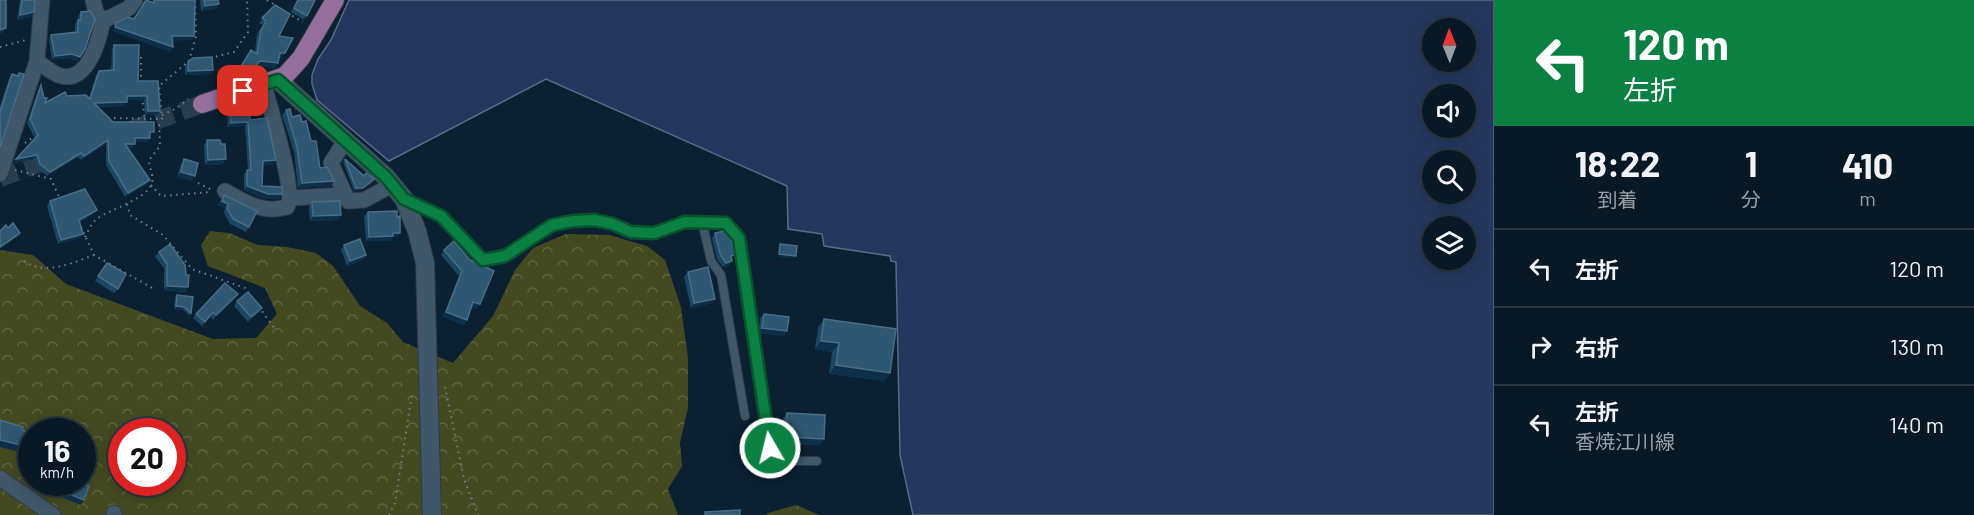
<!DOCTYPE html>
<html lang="ja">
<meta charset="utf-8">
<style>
:root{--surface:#081825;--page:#162532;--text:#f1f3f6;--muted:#98a0a7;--line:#293742}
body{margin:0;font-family:Barlow,"Noto Sans JP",sans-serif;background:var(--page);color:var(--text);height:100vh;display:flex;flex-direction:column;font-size:22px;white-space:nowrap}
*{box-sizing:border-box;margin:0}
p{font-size:20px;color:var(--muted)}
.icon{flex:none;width:33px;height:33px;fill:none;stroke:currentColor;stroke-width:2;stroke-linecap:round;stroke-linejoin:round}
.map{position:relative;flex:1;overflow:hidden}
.sheet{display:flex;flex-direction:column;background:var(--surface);width:480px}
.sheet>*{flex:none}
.guide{background:#0b8043;color:#fff;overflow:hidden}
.needle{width:39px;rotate:359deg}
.controls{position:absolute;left:1422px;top:18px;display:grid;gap:12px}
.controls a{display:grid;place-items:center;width:54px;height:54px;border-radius:50%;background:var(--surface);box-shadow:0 3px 15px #0003,0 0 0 2px var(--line);font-size:30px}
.speed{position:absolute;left:18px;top:418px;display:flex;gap:12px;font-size:30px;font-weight:700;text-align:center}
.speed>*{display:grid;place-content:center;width:78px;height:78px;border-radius:50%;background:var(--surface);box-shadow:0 3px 15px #0003,0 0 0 2px var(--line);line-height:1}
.speed small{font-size:15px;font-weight:400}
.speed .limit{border:9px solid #d22;background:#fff;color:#111}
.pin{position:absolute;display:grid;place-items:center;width:51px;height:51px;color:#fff;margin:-26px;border-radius:12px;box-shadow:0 3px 9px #0006}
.me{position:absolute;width:66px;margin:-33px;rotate:352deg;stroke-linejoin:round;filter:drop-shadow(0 0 4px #0008)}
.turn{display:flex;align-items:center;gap:21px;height:126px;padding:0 30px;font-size:27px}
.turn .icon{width:78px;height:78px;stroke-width:2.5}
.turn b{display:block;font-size:42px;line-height:51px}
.eta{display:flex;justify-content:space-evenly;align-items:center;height:102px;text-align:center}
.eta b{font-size:36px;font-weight:700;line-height:42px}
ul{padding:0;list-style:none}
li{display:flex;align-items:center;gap:18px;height:78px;padding:0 30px;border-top:2px solid var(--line)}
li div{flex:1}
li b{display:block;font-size:22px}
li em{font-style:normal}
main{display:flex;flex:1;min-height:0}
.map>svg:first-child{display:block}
.forest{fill:url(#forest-crowns);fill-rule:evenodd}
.water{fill:#25375e;stroke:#5a6a89;stroke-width:1.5;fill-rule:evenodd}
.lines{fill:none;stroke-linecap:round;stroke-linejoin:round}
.primary-tunnel{stroke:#293d4d;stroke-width:18;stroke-dasharray:18 9;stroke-linecap:butt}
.lane-casing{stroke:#2f3947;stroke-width:10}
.street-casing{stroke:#2f3947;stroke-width:17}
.secondary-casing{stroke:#2f3947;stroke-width:20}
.primary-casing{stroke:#2f3947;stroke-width:20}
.path{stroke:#6e7f8d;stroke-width:2;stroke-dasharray:1.5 4.5;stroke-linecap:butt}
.lane{stroke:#405769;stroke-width:8}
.street{stroke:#405769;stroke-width:15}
.secondary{stroke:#405769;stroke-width:18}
.primary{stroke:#95709d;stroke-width:18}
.wall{fill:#1a4764}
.shaded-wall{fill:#0c304a}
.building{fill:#2e5773;stroke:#486d86;stroke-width:1.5}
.route-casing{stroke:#07532c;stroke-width:15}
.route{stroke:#0b8043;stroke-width:10}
</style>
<main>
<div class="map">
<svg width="1494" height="515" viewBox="0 0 1494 515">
<defs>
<pattern id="forest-crowns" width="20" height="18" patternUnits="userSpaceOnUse" patternTransform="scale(1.5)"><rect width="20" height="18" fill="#444a20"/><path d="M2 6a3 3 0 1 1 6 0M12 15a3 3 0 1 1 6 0" fill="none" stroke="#5e6441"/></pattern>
</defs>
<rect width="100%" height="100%" fill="#0b2031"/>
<path class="forest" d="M210,231L229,233L258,245L287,247L316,253L333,266L360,306L387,323L403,342L453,363L493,316L515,270L533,248L566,234L609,235L647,246L665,260L681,307L688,358V408L680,443L682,466L668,489L678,515H0V250L33,255L66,284L213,339L256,338L277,314L265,288L208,266L201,245ZM32,432H82V483H32ZM122,432H172V483H122Z
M796,505L819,515H766L768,513Z"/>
<path class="water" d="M349,0H1494V515H913L900,455L896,262L891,261L890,256L824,246L822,234L788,229L787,186L546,79L389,161L317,100L312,84V75L318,59L331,40ZM1432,28H1466V62H1432ZM1432,94H1466V128H1432ZM1432,160H1466V194H1432ZM1432,226H1466V260H1432Z"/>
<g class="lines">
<path class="primary-tunnel" d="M131,130L202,104
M0,178L57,157"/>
<defs>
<path id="lane" d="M406,199L441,216L479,258L488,260L505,256L552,225L573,221L594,220L613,224L631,232L654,233L685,222L726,223L739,238L770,448L784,461H817
M702,221L711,261L721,275L745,416"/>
<path id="street" d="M93,0L96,12L103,21
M37,61C44,66 53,74 61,76C88,83 99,40 103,21L129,8L135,0
M345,141L331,163L348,201L364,200L392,185
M0,174L37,61L42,0
M225,191C246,203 263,214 287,207C297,192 269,106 264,85
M290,198L345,195
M0,478L53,515
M114,515V513"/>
<path id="secondary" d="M278,80L386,177L404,199L417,231L425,263L432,515"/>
<path id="primary" d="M202,104L285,76L301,58L335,0"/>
</defs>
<use href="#lane" class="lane-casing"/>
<use href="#street" class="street-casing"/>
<use href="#secondary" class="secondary-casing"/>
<use href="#primary" class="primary-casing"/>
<path class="path" d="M267,0L280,8
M287,13L303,22
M0,47L26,40
M141,57V82
M210,58L234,52L248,32L247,0
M142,97L145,121
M162,115L177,108L188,99
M108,118L162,119L159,86L189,61L196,36L195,0
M25,143L35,136
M15,170L51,179L60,199
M198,183L212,190
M151,185L161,196L211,192
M127,204L130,215L163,235L192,269L245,288L275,329
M81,227L94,255L156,290
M85,237C89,230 91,223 98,218C111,209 147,199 152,183C154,175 149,167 149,160L160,146L159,121
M24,261C45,276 72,263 94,255
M445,387L464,479L478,515
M389,515L395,503L412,394"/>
<use href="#lane" class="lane"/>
<use href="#street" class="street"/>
<use href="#secondary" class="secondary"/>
<use href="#primary" class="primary"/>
</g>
<path class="wall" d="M20,0H35L31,17L17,20Z
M200,0H218L219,4L215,9L201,11Z
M297,0H315L304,20L291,12Z
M275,5L282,58H279L278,63L275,68L256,65L247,77L237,71L251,50L255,52L257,34L263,25L259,23Z
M90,11L77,61L69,58L52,60L49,39L51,35L75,32V24L78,20V16L81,12Z
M114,45L138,81L160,111L157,115H145L144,100H127L124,106L97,107L113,122L151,136H150V138L147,142H135L132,148H128L150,180L147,184L125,197L106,165V144L81,160L78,157L47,176L37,168L34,159L14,163L35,139L27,123L38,90L41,85L45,103L67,96L89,98L96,75L99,71H111L112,49Z
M188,62L213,70L210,74L185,75V66Z
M19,73L0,148V106L9,79L12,74L16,76Z
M230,103L245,106L250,120L273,165H263L262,186L282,194L279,199H264L244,190V174L248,170L245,126L228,127L226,108Z
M286,110L292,117L302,122L311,141L320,168L331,186L298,188L294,152L282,115Z
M207,140L223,164L205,165L204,145Z
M184,159L192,181L177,177L181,164Z
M345,159L364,176L373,182L361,190L354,191L343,162Z
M224,195L249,227L246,232L230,224L224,213L225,208L218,205Z
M50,201L93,214L80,222V238L58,244L47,206Z
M312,202L341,215L337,220L310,221L309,207Z
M368,212L397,217L400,233L397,237H392L390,241H366L364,216Z
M715,233L732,259V261L729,266L723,267L717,259L712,238Z
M454,241L480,304L476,309L472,307L464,325L443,317L459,276L441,255L444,250Z
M170,244L185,292L164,290V268L155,257L159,252Z
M344,245L366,255L363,260L347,266L341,250Z
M107,263L118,289L114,293L95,281Z
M688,272L715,299L712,303L691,308L684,277Z
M177,295L191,313L190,316L183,310L174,309L175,297Z
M235,298L213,320L210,316L202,326L193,318L196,314Z
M237,301L262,308L259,312L248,322L234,306Z
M764,314L784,336L759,333L760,318Z
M824,319L890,373L884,381L829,374L832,352L815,349L818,328Z
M787,413L824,439L820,445L781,444L782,420Z
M22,430L32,434V468L21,463L25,453Z"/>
<path class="shaded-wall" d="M219,4L215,9L201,11L205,6Z
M34,12L31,17L17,20L20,15Z
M115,27L173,47L170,52L112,31Z
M6,28L3,33H0V30Z
M172,36H194L191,40L169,41Z
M280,53H285L282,58L277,57Z
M72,54L80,57L77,61L69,58L52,60L55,56Z
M260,61L278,63L275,68L256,65L247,77Z
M213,70L210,74L185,75L188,71Z
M127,96H147L144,100H124Z
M127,102L124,106L91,107L94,103Z
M148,111H160L157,115H145Z
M248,122L245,126L228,127L231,123Z
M135,138H150L147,142H132Z
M108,140L106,144L81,160L84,156Z
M125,144H135L132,148H122Z
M81,153L78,157L47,176L50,172Z
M37,155L34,159L14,163L16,159Z
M226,159L223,164L205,165L208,160Z
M276,160L273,165H260L263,161Z
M181,172L195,176L192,181L177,177Z
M374,179L361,190L354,191L356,188Z
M150,180L147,184L125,197L128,193Z
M334,181L331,186L298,188L302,183Z
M247,186L282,194L279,199H264L244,190Z
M222,201L228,204L225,208L218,205Z
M97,210L93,214L76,224L79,220Z
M341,215L337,220L310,221L313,216Z
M20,233L17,237L0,249V247Z
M393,233H400L397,237H392L390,241H366L369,237Z
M83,234L80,238L58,244L61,240Z
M779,254L796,256L795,258L778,257Z
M366,255L363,260L347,266L350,261Z
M732,261L729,266L723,267L726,263Z
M167,286L188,287L185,292L164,290Z
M238,294L235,298L213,320L216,315Z
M715,299L712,303L691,308L694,303Z
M473,302L480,304L476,309L470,306Z
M176,306L184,307L183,310L174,309Z
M262,308L259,312L248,322L251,317Z
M446,312L467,320L464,325L443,317Z
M762,328L787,331L784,336L759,333Z
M821,341L839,343L832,352L815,349Z
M836,365L890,373L884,381L829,374Z
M785,437L824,439L820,445L781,444Z
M0,440L29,447L25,453L0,447Z
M57,489L84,500L81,505L53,494Z"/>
<path class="building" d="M0,0H6V28L0,30Z
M22,0H35L34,12L20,15Z
M146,0L154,3V0H195L194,36H172L173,47L115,27L116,23L128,17L134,19Z
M204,0H218L219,4L205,6Z
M298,0H315L307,16L294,8Z
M275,5L290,14L279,36L293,38L285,53H280L278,63L260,61L250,72L241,66L251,50L257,54L261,30L266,21L262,18Z
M90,11L95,19L85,49L80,57L72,54L55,56L51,35L78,32V20H81V12Z
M114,45H139L138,81H158L160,111H148L147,96H127V102L94,103L113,122H154V132H150V138H135V144H125L150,180L128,193L109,161L108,140L84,156L81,153L50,172L40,164L37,155L16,159L38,135L30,119L41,85L44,98H47L45,103L65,92L67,96L86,95L90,99L99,71L114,70Z
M212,57L213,70L188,71V62L193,58Z
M19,73L24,74L0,148V112L12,74L18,76Z
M235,101H245V106H249L250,120L267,118L276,160L263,161L262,186L282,187V194H268L247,186V170H251L248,122L231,123L230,103Z
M290,109L292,117L300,115L302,122L306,121L311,141H316L320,168L327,167L334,181L302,183L297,147L286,110Z
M207,140H220L221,144H225L226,159L208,160Z
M184,159L198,163L195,176L181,172Z
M345,159L364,176L366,173L374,179L363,188H356Z
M85,189L97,210L79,220L83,234L61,240L50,201Z
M224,195L257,211L249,227L233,219L227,208L228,204L222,201Z
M340,201L341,215L313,216L312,202Z
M397,211V217L400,216V233H393V236L369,237L368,212Z
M13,223L20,233L0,247V231L6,225L8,228Z
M729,230L735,255L731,256L732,261L726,263L720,254L715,233Z
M360,239L366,255L350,261L344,245Z
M454,241L470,260L494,271L480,304L473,302L467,320L446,312L462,271L444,250Z
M170,244L185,265L186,275H189L188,287L167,286V264L159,252Z
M780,244L797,246L796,256L779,254Z
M107,263L126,274L118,289L98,276Z
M708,267L715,299L694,303L688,272Z
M225,283L238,294L216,315L213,312L205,322L196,314Z
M248,292L262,308L251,317L237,301Z
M177,295L193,297L191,313L184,307L176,306Z
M764,314L789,317L787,331L762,328Z
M824,319L896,329L890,373L836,365L839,343L821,341Z
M787,413L825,415L824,439L785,437Z
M0,420L23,427L22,430L32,434V460L25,457L29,447L0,440Z
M59,483H82L89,486L84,500L57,489Z
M740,510V515H705V512Z"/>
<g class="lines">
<defs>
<path id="route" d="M243,91L278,80L386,177L404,199L441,216L483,260L505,256L552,225L573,221L594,220L613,224L631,232L654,233L685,222L726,223L739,238L770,448"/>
</defs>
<use href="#route" class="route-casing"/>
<use href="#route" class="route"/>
</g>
</svg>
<div class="controls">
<a><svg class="needle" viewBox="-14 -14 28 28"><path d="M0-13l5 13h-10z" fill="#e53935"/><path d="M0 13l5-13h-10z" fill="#98a0a7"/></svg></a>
<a><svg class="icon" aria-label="sound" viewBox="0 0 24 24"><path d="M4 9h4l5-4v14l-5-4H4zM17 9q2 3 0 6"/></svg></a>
<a><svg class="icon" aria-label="search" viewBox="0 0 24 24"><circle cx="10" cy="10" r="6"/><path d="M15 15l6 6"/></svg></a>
<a><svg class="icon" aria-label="layers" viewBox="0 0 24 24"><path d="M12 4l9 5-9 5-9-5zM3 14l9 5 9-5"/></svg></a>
</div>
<div class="speed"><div>16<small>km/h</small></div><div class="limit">20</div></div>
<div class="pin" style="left:243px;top:91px;background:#d93025"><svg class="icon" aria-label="arrive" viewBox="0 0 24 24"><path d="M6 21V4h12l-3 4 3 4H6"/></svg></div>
<svg class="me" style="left:770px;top:448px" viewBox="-20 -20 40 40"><circle r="17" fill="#0b8043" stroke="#fff" stroke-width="3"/><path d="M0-11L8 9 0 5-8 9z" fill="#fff"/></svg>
</div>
<section class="sheet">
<div class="guide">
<div class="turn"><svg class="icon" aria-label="left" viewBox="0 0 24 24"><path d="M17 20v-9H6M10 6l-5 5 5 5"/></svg><div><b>120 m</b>左折</div></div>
</div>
<div class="eta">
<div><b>18:22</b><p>到着</p></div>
<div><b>1</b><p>分</p></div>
<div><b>410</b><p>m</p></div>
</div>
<ul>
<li><svg class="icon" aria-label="left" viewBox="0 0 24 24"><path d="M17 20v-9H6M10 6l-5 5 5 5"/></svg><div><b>左折</b></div><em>120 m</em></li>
<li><svg class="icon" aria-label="right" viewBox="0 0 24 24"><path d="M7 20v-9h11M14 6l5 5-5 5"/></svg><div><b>右折</b></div><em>130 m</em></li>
<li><svg class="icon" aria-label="left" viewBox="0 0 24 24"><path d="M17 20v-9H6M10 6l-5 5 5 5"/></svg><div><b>左折</b><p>香焼江川線</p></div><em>140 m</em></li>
</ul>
</section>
</main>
